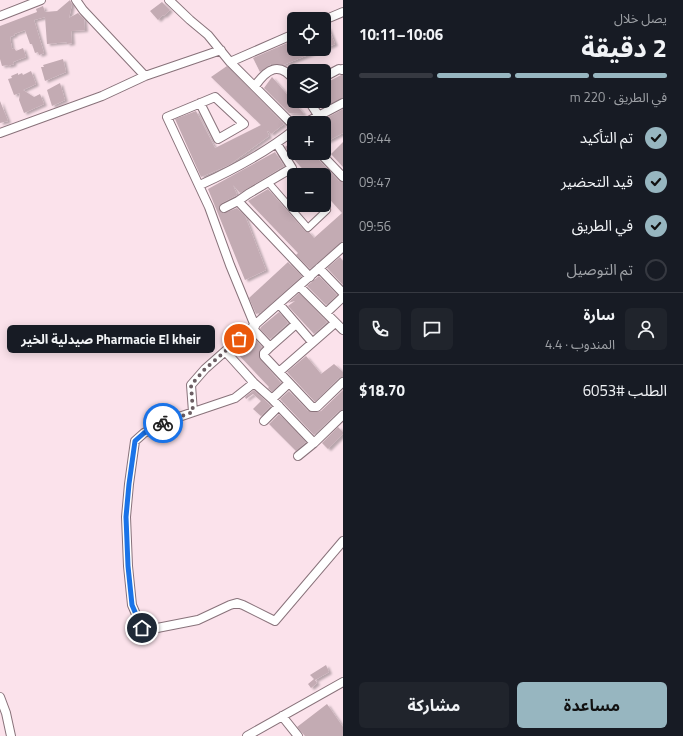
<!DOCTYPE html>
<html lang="ar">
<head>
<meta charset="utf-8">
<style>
  body { margin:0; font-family:"Titillium Web","Noto Sans Arabic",sans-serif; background:#20242c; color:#f1f3f6; direction:rtl; height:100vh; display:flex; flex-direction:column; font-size:15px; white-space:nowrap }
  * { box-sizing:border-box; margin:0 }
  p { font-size:13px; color:#9ea1a6 }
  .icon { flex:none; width:22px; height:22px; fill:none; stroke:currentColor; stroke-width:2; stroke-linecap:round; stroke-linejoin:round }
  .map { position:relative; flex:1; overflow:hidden; direction:ltr }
  .sheet { display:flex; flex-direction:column; background:#171b24; width:340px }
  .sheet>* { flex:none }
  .controls { position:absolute; left:287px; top:12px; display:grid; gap:8px }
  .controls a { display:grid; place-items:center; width:44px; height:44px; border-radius:6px; background:#171b24; box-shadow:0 2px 10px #0003; font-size:20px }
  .pin { position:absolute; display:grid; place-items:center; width:34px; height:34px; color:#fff; margin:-17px; border:2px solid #fff; border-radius:50%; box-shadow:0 1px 4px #0007 }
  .courier { position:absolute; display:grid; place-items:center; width:40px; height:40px; margin:-20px; border:3px solid #1a73e8; border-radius:50%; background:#fff; color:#222; box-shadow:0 1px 5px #0007 }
  .bubble { position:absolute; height:28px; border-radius:6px; background:#171b24; box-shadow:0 2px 10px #0003; font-size:13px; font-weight:700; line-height:28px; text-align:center; direction:rtl }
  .summary em { font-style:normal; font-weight:700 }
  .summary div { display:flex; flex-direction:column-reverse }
  .summary { display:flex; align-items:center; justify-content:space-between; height:68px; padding:0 16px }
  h1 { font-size:26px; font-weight:700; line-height:30px }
  .bar { display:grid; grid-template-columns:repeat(4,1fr); gap:6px 4px; align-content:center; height:48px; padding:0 16px }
  .bar i { height:5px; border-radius:3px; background:#363941 }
  .bar .current { background:#97b6c0 }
  .bar p { grid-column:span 4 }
  .line { display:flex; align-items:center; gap:10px; padding:0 16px; border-top:1px solid #363941 }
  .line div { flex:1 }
  .round { display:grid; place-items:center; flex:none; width:42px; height:42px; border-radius:6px; background:#20242c }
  ol { padding:0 16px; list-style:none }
  li { display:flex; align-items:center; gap:12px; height:44px }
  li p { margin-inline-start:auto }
  li .icon { padding:4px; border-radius:50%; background:#97b6c0; color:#111; stroke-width:4 }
  li:last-child { color:#9ea1a6 }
  li i { width:22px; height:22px; border:2px solid #363941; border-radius:50% }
  .cta { display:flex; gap:8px; margin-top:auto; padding:8px 16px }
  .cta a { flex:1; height:46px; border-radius:6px; background:#97b6c0; color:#111; font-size:16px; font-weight:700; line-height:46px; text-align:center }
  .cta a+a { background:#20242c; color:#f1f3f6 }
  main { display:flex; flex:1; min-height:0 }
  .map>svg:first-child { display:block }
  .building { fill:#c3abb3; filter:url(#shadow) }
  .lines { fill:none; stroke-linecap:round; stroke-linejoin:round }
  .pedestrian-casing { stroke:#88727a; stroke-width:8 }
  .minor-casing { stroke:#88727a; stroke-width:10 }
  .pedestrian { stroke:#fff; stroke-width:6 }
  .minor { stroke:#fff; stroke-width:8 }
  .done { stroke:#6c5e63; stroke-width:4; stroke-dasharray:0 7.2 }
  .route { stroke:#1a73e8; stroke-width:5 }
</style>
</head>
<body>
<main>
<section class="sheet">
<div class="summary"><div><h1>2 دقيقة</h1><p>يصل خلال</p></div><em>10:06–10:11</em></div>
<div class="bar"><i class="current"></i><i class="current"></i><i class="current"></i><i></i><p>في الطريق · 220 m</p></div>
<ol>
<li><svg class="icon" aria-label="check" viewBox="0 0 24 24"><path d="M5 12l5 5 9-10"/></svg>تم التأكيد<p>09:44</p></li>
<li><svg class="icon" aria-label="check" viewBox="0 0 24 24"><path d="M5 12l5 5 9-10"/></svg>قيد التحضير<p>09:47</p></li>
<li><svg class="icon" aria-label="check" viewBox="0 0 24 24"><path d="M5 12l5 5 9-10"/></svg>في الطريق<p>09:56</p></li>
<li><i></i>تم التوصيل</li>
</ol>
<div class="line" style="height:72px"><a class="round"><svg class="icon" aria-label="person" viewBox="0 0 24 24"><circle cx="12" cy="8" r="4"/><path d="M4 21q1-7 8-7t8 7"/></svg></a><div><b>سارة</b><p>المندوب · 4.4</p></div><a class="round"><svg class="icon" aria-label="chat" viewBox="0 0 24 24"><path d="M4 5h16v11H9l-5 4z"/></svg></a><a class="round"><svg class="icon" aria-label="phone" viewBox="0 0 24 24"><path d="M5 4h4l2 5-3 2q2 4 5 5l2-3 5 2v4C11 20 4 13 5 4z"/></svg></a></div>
<div class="line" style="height:52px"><div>الطلب #6053</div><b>$18.70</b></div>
<div class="cta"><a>مساعدة</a><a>مشاركة</a></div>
</section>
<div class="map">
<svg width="343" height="736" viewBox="0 0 343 736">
  <defs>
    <filter id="shadow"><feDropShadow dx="3" dy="2" stdDeviation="1" flood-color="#0004"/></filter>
  </defs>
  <rect width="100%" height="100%" fill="#fbe2eb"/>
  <path class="building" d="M 70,0 L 72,4 L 69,18 L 78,13 L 84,19 L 85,30 L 71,31 L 72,43 L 67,44 L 67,42 L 47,44 L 45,17 L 34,20 L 44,53 L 39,55 L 38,52 L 35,53 L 32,44 L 30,44 L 25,30 L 14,34 L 15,35 L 10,37 L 12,49 L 14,48 L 16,51 L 23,48 L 26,57 L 13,62 L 14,64 L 8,66 L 7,65 L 2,66 L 0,59 L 0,26 L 37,12 L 36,9 L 43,6 L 45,12 L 57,11 Z
    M 162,2 L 170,10 L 164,16 L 163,15 L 158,20 L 150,11 Z
    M 328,27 L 335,44 L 324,49 L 324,29 Z
    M 294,40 L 294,49 L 323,49 L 283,65 L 278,64 L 271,64 L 260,72 L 253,58 Z
    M 63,59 L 66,72 L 45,81 L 41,67 L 44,67 L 43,65 Z
    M 227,66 L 284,124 L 271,134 L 268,131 L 267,131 L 269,136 L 229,165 L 201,177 L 175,119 L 196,111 L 215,148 L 261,125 L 211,77 Z
    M 31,71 L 36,84 L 23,90 L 34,97 L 40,94 L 44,104 L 24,113 L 19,100 L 20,93 L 14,95 L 8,79 L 12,78 L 11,76 L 18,73 L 18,75 L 22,73 L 23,75 Z
    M 341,75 L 343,75 L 343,98 L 322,108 L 319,101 L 324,101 L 324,84 Z
    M 272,77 L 304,114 L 289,113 L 264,88 Z
    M 60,83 L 65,100 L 52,106 L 47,90 Z
    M 0,101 L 8,121 L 0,123 Z
    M 343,109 L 343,133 L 324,143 L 324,123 L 317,123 Z
    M 294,140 L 294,153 L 315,153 L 316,157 L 339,181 L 343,182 L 343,241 L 310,269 L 296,255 L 298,253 L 248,201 L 268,189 L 305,231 L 309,232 L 314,238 L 342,213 L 324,193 L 324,175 L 308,175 L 291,156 L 285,147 Z
    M 343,142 L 343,167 L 331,154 Z
    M 275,152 L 284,166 L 240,193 L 233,185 L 237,195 L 222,203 L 219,207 L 221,212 L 224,213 L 237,208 L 245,216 L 266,270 L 245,280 L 208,189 Z
    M 340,257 L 343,261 L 343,285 L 327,268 Z
    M 288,262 L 302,276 L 262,312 L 256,314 L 249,298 Z
    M 319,276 L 337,295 L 326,305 L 307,286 Z
    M 299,293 L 327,322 L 314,334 L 288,306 L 295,301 L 288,303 Z
    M 279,312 L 288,323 L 270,339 L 260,329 L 261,327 Z
    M 252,336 L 262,347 L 259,351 L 260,359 L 281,383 L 272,392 L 268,388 L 269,387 L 236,352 Z
    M 306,356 L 321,374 L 334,364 L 343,372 L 343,377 L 339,378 L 315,402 L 287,372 Z
    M 254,390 L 271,406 L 261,416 L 253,409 L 261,401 L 253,394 L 246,399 L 245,397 Z
    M 343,390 L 343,410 L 339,411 L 314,435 L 280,399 L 289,391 L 308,411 L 317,412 L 321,411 Z
    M 279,414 L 306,442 L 296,451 L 269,424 Z
    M 338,427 L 343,432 L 343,434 L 328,449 L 322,443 Z
    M 326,665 L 329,672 L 315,680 L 317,683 L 311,688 L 308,684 L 314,679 L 310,675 Z
    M 327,704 L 343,727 L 343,736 L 305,736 L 297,727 Z"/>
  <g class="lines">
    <g class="pedestrian-casing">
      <path id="pedestrian" d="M 292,168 L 297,175
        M 268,182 L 308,228 L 327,210 L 322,205"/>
    </g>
    <g class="minor-casing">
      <path id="minor" d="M 169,0 L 190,20 L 208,35 L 230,62 L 294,126
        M 0,16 L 41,0
        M 324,20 L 343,12
        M 230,62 L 294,34
        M 145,76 L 221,50
        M 324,77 L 339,69 L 342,70 L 343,69
        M 255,86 C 267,69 279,61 294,80
        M 309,101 L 318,115
        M 200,103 L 218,139 L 244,124 L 215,97 L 167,117 L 209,207 L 230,265 L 255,326
        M 305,123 L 343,103
        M 0,133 L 102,96 L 145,76 L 83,10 L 76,0
        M 320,153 L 343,177
        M 200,185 C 233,170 265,153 294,130
        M 238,201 L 248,194 L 292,168 L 277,144
        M 224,208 L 238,201 L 310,277
        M 319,268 L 343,293
        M 299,286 L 343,330
        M 279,304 L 312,342
        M 326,313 L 343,297
        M 252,328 L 270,347 L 264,353 L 264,356 L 279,372 L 335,323
        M 270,347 L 296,324
        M 226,352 L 254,383 L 272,399 L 289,383
        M 279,372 L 312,407 L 317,407 L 343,382
        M 254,383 L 235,398 L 167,421 L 144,433 L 135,441 L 129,484 L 126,517 L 128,566 L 132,605 L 142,628 L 147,630 L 198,620 L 230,605 L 237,603 L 243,605 L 275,621 L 343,541
        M 272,399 L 314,443
        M 193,412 L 191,385 L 205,369 L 343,247
        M 264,421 L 279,406
        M 298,456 L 314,443 L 343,415
        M 0,697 L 6,713 L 11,736
        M 282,716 L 298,736
        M 247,736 L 343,682"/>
    </g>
    <use href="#pedestrian" class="pedestrian"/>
    <use href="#minor" class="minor"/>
  </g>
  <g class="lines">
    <path class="done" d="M 163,423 L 193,412 L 191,385 L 205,369 L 239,339"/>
    <path class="route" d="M 142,628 L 132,605 L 128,566 L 126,517 L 129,484 L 135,441 L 144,433 L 163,423"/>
  </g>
</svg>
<div class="controls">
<a><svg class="icon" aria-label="locate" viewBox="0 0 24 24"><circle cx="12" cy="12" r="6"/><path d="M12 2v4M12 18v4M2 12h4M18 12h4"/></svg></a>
<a><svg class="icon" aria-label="layers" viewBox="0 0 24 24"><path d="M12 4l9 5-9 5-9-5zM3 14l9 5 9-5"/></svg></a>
<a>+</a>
<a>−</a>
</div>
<div class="pin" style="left:239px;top:339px;background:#ea580c"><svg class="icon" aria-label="bag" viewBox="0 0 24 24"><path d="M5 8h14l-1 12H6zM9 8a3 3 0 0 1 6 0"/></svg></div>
<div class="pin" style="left:142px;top:628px;background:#1f2937"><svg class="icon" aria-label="home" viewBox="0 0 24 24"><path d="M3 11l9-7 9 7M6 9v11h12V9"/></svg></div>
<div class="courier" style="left:163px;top:423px"><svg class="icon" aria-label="bike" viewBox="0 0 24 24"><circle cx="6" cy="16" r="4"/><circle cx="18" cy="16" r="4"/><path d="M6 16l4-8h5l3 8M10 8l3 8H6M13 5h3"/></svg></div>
<div class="bubble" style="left:7px;top:325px;width:208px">Pharmacie El kheir صيدلية الخير</div>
</div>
</main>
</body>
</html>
